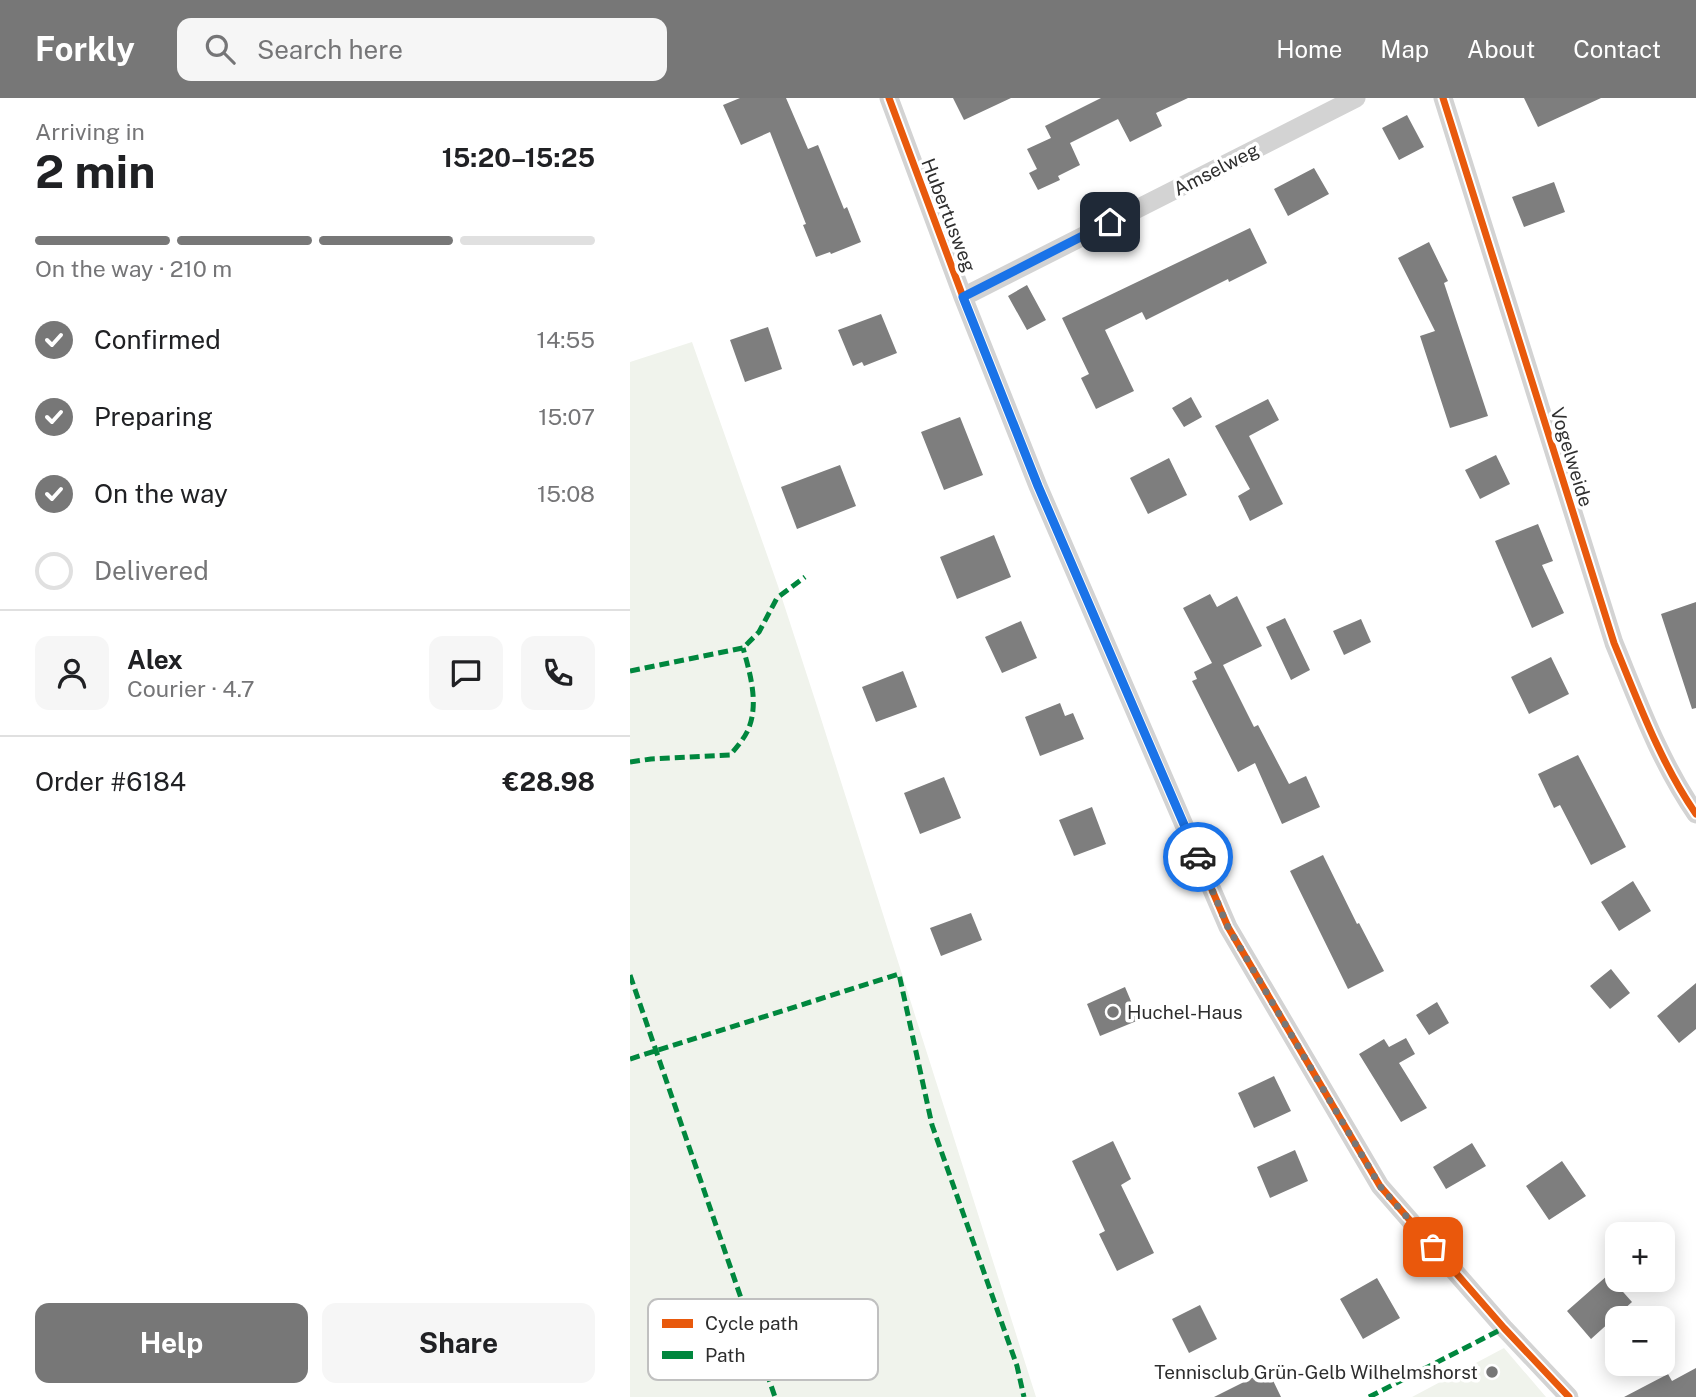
<!DOCTYPE html>
<html lang="en">
<head>
<meta charset="utf-8">
<style>
  body { margin:0; font-family:"Public Sans",sans-serif; background:#f6f6f6; color:#202124; height:100vh; display:flex; flex-direction:column; font-size:26px; white-space:nowrap }
  * { box-sizing:border-box; margin:0 }
  p { font-size:23px; color:#757577 }
  .icon { flex:none; width:38px; height:38px; fill:none; stroke:currentColor; stroke-width:2; stroke-linecap:round; stroke-linejoin:round }
  .map { position:relative; flex:1; overflow:hidden }
  .sheet { display:flex; flex-direction:column; background:#fff; width:630px }
  .sheet>* { flex:none }
  .tools { position:absolute; left:975px; top:1124px; display:grid; gap:14px }
  .tools a { display:grid; place-items:center; width:70px; height:70px; border-radius:14px; background:#fff; box-shadow:0 4px 18px #0003; font-size:35px }
  .pin { position:absolute; display:grid; place-items:center; width:60px; height:60px; color:#fff; margin:-30px; border-radius:14px; box-shadow:0 4px 10px #0006 }
  .courier { position:absolute; display:grid; place-items:center; width:70px; height:70px; margin:-35px; border:5px solid #1a73e8; border-radius:50%; background:#fff; color:#222; box-shadow:0 2px 9px #0007 }
  .overview em { font-style:normal; font-weight:700 }
  .overview div { display:flex; flex-direction:column-reverse }
  .overview { display:flex; align-items:center; justify-content:space-between; height:119px; padding:0 35px }
  h1 { font-size:46px; font-weight:700; line-height:52px }
  .bar { display:grid; grid-template-columns:repeat(4,1fr); gap:10px 7px; align-content:center; height:84px; padding:0 35px }
  .bar i { height:9px; border-radius:5px; background:#e0e0e0 }
  .bar .on { background:#777 }
  .bar p { grid-column:span 4 }
  .line { display:flex; align-items:center; gap:18px; padding:0 35px; border-top:2px solid #e0e0e0 }
  .line div { flex:1 }
  .round { display:grid; place-items:center; flex:none; width:74px; height:74px; border-radius:14px; background:#f6f6f6 }
  ol { padding:0 35px; list-style:none }
  li { display:flex; align-items:center; gap:21px; height:77px }
  li p { margin-inline-start:auto }
  li .icon { padding:7px; border-radius:50%; background:#777; color:#fff; stroke-width:4 }
  li:last-child { color:#757577 }
  li i { width:38px; height:38px; border:4px solid #e0e0e0; border-radius:50% }
  .primary-button { display:flex; gap:14px; margin-top:auto; padding:14px 35px }
  .primary-button a { flex:1; height:80px; border-radius:14px; background:#777; color:#fff; font-size:28px; font-weight:700; line-height:80px; text-align:center }
  .primary-button a+a { background:#f6f6f6; color:#202124 }
  header { display:flex; align-items:center; gap:42px; box-sizing:border-box; height:98px; padding:0 35px; background:#777; color:#fff }
  header strong { font-size:33px }
  nav { display:flex; gap:38px; margin-inline-start:auto; font-size:24px }
  .search { width:490px; height:63px; background:#f6f6f6; display:flex; align-items:center; gap:18px; box-sizing:border-box; padding:0 24px; border-radius:14px; color:#757577; font-size:26px }
  main { display:flex; flex:1; min-height:0 }
  .map>svg:first-child { display:block }
  .green { fill:#f0f3ec }
  .building { fill:#7e7e7e }
  .lines { fill:none; stroke-linecap:round; stroke-linejoin:round }
  .street { stroke:#d3d3d3; stroke-width:19 }
  .quiet { stroke:#00873e; stroke-width:5; stroke-dasharray:10 5; stroke-linecap:butt }
  .cycleway-casing { stroke:#fff; stroke-width:11 }
  .cycleway { stroke:#e8590c; stroke-width:7 }
  .done { stroke:#777; stroke-width:7; stroke-dasharray:0 12.6 }
  .route { stroke:#1a73e8; stroke-width:9 }
  .poi-dot { fill:#777; stroke:#fff; stroke-width:2.5 }
  .labels { text-anchor:middle; stroke-width:7; stroke-linejoin:round; paint-order:stroke }
  .street-label { font-size:19px; fill:#2e2e2e; stroke:#fff }
  .poi-label { font-size:19px; fill:#2e2e2e; stroke:#fff; text-anchor:start }
  .key { fill:#fff; stroke:#c0c0c0; stroke-width:2 }
  .key-label { font-size:19px; fill:#2e2e2e }
</style>
</head>
<body>
<header>
<strong>Forkly</strong>
<div class="search"><svg class="icon" aria-label="search" viewBox="0 0 24 24"><circle cx="10" cy="10" r="6"/><path d="M15 15l6 6"/></svg>Search here</div>
<nav><a>Home</a><a>Map</a><a>About</a><a>Contact</a></nav>
</header>
<main>
<section class="sheet">
<div class="overview"><div><h1>2 min</h1><p>Arriving in</p></div><em>15:20–15:25</em></div>
<div class="bar"><i class="on"></i><i class="on"></i><i class="on"></i><i></i><p>On the way · 210 m</p></div>
<ol>
<li><svg class="icon" aria-label="check" viewBox="0 0 24 24"><path d="M5 12l5 5 9-10"/></svg>Confirmed<p>14:55</p></li>
<li><svg class="icon" aria-label="check" viewBox="0 0 24 24"><path d="M5 12l5 5 9-10"/></svg>Preparing<p>15:07</p></li>
<li><svg class="icon" aria-label="check" viewBox="0 0 24 24"><path d="M5 12l5 5 9-10"/></svg>On the way<p>15:08</p></li>
<li><i></i>Delivered</li>
</ol>
<div class="line" style="height:126px"><a class="round"><svg class="icon" aria-label="person" viewBox="0 0 24 24"><circle cx="12" cy="8" r="4"/><path d="M4 21q1-7 8-7t8 7"/></svg></a><div><b>Alex</b><p>Courier · 4.7</p></div><a class="round"><svg class="icon" aria-label="chat" viewBox="0 0 24 24"><path d="M4 5h16v11H9l-5 4z"/></svg></a><a class="round"><svg class="icon" aria-label="phone" viewBox="0 0 24 24"><path d="M5 4h4l2 5-3 2q2 4 5 5l2-3 5 2v4C11 20 4 13 5 4z"/></svg></a></div>
<div class="line" style="height:91px"><div>Order #6184</div><b>€28.98</b></div>
<div class="primary-button"><a>Help</a><a>Share</a></div>
</section>
<div class="map">
<svg width="1066" height="1299" viewBox="0 0 1066 1299">
  <rect width="100%" height="100%" fill="#fff"/>
  <path class="green" d="M 62,244 L 148,488 L 187,608 L 406,1299 L 0,1299 L 0,264 Z
    M 874,1250 L 916,1299 L 782,1299 Z"/>
  <path class="building" d="M 110,0 L 156,0 L 178,51 L 188,47 L 214,111 L 217,109 L 231,144 L 201,156 L 200,154 L 186,159 L 173,127 L 176,126 L 140,34 L 111,47 L 93,7 Z
    M 323,0 L 381,0 L 334,22 Z
    M 471,0 L 558,0 L 526,15 L 532,28 L 500,44 L 488,21 L 440,45 L 450,67 L 428,78 L 430,82 L 408,92 L 399,75 L 407,71 L 397,51 L 421,40 L 415,28 Z
    M 894,0 L 971,0 L 908,29 Z
    M 777,17 L 794,49 L 769,62 L 752,30 Z
    M 684,70 L 699,96 L 658,118 L 644,91 Z
    M 924,84 L 935,114 L 894,129 L 882,99 Z
    M 620,130 L 637,165 L 599,184 L 598,181 L 516,222 L 512,214 L 475,232 L 504,293 L 466,311 L 451,280 L 459,276 L 432,220 Z
    M 799,144 L 818,183 L 814,185 L 858,318 L 820,330 L 790,238 L 805,233 L 768,160 Z
    M 397,187 L 416,222 L 397,232 L 378,198 Z
    M 251,216 L 267,255 L 234,268 L 232,264 L 223,268 L 208,232 Z
    M 138,229 L 152,271 L 115,284 L 100,242 Z
    M 561,299 L 572,319 L 554,329 L 542,310 Z
    M 638,301 L 649,322 L 619,338 L 653,406 L 620,423 L 608,398 L 620,391 L 585,328 Z
    M 330,319 L 353,377 L 314,392 L 291,334 Z
    M 866,357 L 880,386 L 850,401 L 835,372 Z
    M 539,360 L 557,397 L 518,416 L 500,380 Z
    M 210,367 L 226,408 L 167,431 L 151,389 Z
    M 908,426 L 923,463 L 912,467 L 934,515 L 902,530 L 865,443 Z
    M 364,437 L 381,479 L 327,501 L 310,459 Z
    M 580,496 L 587,509 L 607,498 L 632,548 L 593,567 L 624,629 L 628,627 L 659,686 L 676,678 L 690,709 L 652,726 L 625,665 L 608,674 L 562,583 L 567,581 L 564,574 L 582,565 L 553,510 Z
    M 1066,504 L 1066,610 L 1062,611 L 1031,516 Z
    M 655,520 L 680,572 L 661,582 L 636,529 Z
    M 731,521 L 741,544 L 714,557 L 703,533 Z
    M 391,523 L 407,560 L 372,575 L 355,539 Z
    M 921,559 L 939,596 L 899,616 L 881,579 Z
    M 273,573 L 287,609 L 246,624 L 232,589 Z
    M 430,605 L 435,618 L 443,615 L 454,641 L 410,658 L 395,619 Z
    M 948,657 L 996,749 L 961,767 L 930,707 L 924,710 L 908,676 Z
    M 314,679 L 331,720 L 290,736 L 274,695 Z
    M 462,709 L 476,746 L 444,758 L 429,722 Z
    M 693,757 L 727,826 L 729,825 L 754,873 L 718,891 L 660,773 Z
    M 1003,783 L 1021,813 L 989,833 L 971,804 Z
    M 341,815 L 352,842 L 311,858 L 300,830 Z
    M 981,871 L 1000,895 L 980,911 L 960,888 Z
    M 1066,885 L 1066,931 L 1049,945 L 1027,918 Z
    M 495,889 L 509,922 L 470,938 L 457,906 Z
    M 807,904 L 819,925 L 799,937 L 786,917 Z
    M 776,940 L 785,956 L 769,965 L 797,1010 L 771,1024 L 729,956 L 754,941 L 759,949 Z
    M 644,978 L 661,1013 L 624,1030 L 608,995 Z
    M 483,1043 L 501,1081 L 491,1087 L 524,1155 L 487,1173 L 469,1136 L 475,1133 L 442,1063 Z
    M 842,1045 L 856,1068 L 816,1091 L 803,1069 Z
    M 665,1052 L 678,1083 L 640,1100 L 627,1069 Z
    M 932,1063 L 956,1098 L 919,1122 L 896,1088 Z
    M 978,1177 L 1002,1204 L 961,1241 L 937,1213 Z
    M 747,1180 L 770,1220 L 733,1241 L 710,1201 Z
    M 570,1207 L 587,1241 L 559,1255 L 542,1221 Z
    M 1066,1270 L 1066,1299 L 994,1299 L 1038,1276 L 1042,1283 Z
    M 638,1272 L 651,1299 L 584,1299 Z"/>
  <g class="lines">
    <path class="street" d="M 259,0 L 333,199 L 408,388 L 598,829 L 750,1088 L 874,1230 L 939,1299
      M 813,0 L 984,545 C 1008,603 1030,664 1066,716
      M 333,199 L 726,0"/>
    <path class="quiet" d="M 0,573 L 113,550 L 129,534 L 147,500 L 175,479
      M 0,664 L 21,661 L 100,657 C 106,650 113,642 117,634 C 130,608 120,575 113,550
      M 0,877 L 145,1299
      M 0,961 L 269,876 L 302,1027 L 387,1268 L 394,1299
      M 739,1299 L 874,1230"/>
    <g class="cycleway-casing">
      <path id="cycleway" d="M 259,0 L 333,199 L 408,388 L 598,829 L 750,1088 L 874,1230 L 939,1299
        M 813,0 L 984,545 C 1008,603 1030,664 1066,716"/>
    </g>
    <use href="#cycleway" class="cycleway"/>
  </g>
  <g class="lines">
    <path class="done" d="M 568,759 L 598,829 L 750,1088 L 803,1149"/>
    <path class="route" d="M 480,124 L 333,199 L 408,388 L 568,759"/>
  </g>
  <g class="poi-dot">
    <circle cx="483" cy="914" r="7"/>
    <circle cx="862" cy="1274" r="7"/>
  </g>
  <g class="labels">
    <g class="street-label">
      <text transform="translate(586 71) rotate(-27)" y="7">Amselweg</text>
      <text transform="translate(319 117) rotate(69)" y="7">Hubertusweg</text>
      <text transform="translate(942 359) rotate(73)" y="7">Vogelweide</text>
    </g>
    <g class="poi-label">
      <text x="497" y="921">Huchel-Haus</text>
      <text x="848" y="1281" text-anchor="end">Tennisclub Grün-Gelb Wilhelmshorst</text>
    </g>
  </g>
  <rect x="18" y="1201" width="230" height="81" rx="10" class="key"/>
  <rect x="32" y="1221" width="31" height="9" fill="#e8590c"/>
  <rect x="32" y="1253" width="31" height="8" fill="#00873e"/>
  <g class="key-label">
    <text x="75" y="1232">Cycle path</text>
    <text x="75" y="1264">Path</text>
  </g>
</svg>
<div class="tools">
<a>+</a>
<a>−</a>
</div>
<div class="pin" style="left:803px;top:1149px;background:#ea580c"><svg class="icon" aria-label="bag" viewBox="0 0 24 24"><path d="M5 8h14l-1 12H6zM9 8a3 3 0 0 1 6 0"/></svg></div>
<div class="pin" style="left:480px;top:124px;background:#1f2937"><svg class="icon" aria-label="home" viewBox="0 0 24 24"><path d="M3 11l9-7 9 7M6 9v11h12V9"/></svg></div>
<div class="courier" style="left:568px;top:759px"><svg class="icon" aria-label="car" viewBox="0 0 24 24"><path d="M5 17H2v-5l4-1 3-4h7l3 4 3 1v5h-3M9 17h6M6 11h13"/><circle cx="7" cy="17" r="2"/><circle cx="17" cy="17" r="2"/></svg></div>
</div>
</main>
</body>
</html>
